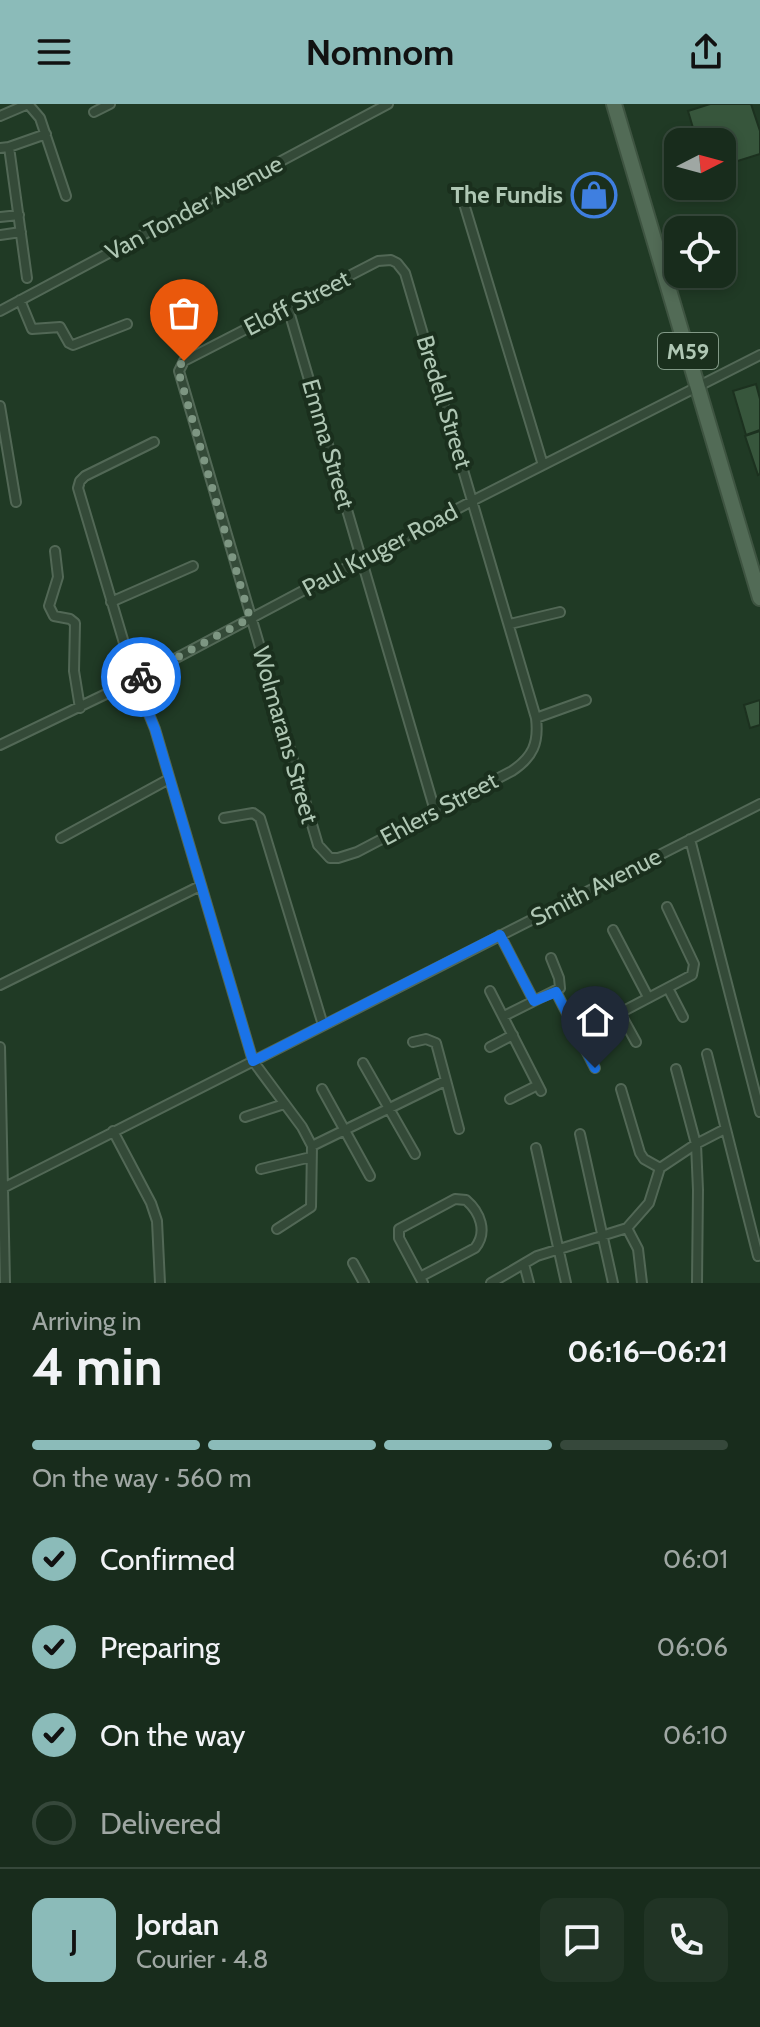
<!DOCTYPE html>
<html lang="en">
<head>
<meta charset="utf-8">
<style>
  body { margin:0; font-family:Cabin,sans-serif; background:#213425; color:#f1f3f6; height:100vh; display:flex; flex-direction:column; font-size:30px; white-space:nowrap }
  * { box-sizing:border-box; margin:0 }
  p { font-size:26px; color:#9fa7a3 }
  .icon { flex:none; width:44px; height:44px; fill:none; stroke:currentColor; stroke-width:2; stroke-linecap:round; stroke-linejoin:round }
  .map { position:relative; height:1179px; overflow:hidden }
  .details { display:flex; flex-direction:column; background:#182c1c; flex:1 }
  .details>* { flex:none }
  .needle { width:52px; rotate:84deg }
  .controls { position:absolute; left:664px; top:24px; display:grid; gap:16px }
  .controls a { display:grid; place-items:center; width:72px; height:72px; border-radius:16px; background:#182c1c; box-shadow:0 4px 12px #0003,0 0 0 2px #36483b; font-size:40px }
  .pin { position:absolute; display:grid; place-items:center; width:68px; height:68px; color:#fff; margin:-82px -34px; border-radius:50% 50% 50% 0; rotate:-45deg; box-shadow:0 0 8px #0007 }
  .pin .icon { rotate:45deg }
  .courier { position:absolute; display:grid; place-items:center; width:80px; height:80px; margin:-40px; border:6px solid #1a73e8; border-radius:50%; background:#fff; color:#222; box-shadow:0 2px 10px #0007 }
  .headline em { font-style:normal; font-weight:800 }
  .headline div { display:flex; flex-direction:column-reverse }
  .headline { display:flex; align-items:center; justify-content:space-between; height:136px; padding:0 32px }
  h1 { font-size:52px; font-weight:800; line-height:60px }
  .bar { display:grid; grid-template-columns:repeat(4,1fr); gap:12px 8px; align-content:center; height:96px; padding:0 32px }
  .bar i { height:10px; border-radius:6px; background:#36483b }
  .bar .selected { background:#8bbbb9 }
  .bar p { grid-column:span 4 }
  .line { display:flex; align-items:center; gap:20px; padding:0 32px; border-top:2px solid #36483b }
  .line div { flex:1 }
  .round { display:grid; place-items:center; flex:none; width:84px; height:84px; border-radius:16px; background:#213425 }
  ol { padding:0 32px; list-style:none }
  li { display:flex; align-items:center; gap:24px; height:88px }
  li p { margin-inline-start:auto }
  li .icon { padding:8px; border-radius:50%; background:#8bbbb9; color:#111; stroke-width:4 }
  li:last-child { color:#9fa7a3 }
  li i { width:44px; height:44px; border:4px solid #36483b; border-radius:50% }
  header { display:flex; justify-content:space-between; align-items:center; height:104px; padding:0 32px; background:#8bbbb9; color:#111; font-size:36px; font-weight:800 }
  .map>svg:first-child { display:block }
  .building { fill:#37563c; stroke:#1c311f; stroke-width:2 }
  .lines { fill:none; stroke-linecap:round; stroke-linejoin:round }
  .minor-casing { stroke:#526856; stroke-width:12 }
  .primary-casing { stroke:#3e5441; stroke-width:18 }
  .minor { stroke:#344a38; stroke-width:8 }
  .primary { stroke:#526b56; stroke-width:14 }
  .done { stroke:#7d9682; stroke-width:8; stroke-dasharray:0 14.4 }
  .route { stroke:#1a73e8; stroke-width:10 }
  .labels { text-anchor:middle; stroke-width:8; stroke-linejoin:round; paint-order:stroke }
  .shield { fill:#1a2f1d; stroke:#829987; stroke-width:2 }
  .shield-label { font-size:22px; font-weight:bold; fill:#afc7b4 }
  .poi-label { font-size:24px; font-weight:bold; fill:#afc7b4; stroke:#1a2f1d; text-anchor:end }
  .street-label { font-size:24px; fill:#afc7b4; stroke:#1a2f1d }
</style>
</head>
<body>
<header><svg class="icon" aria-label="menu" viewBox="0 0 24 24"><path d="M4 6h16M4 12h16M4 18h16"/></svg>Nomnom<svg class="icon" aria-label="share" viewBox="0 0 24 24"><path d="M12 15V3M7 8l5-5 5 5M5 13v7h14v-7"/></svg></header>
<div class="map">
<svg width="760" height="1179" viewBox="0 0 760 1179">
  <rect width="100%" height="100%" fill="#203a25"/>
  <path class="building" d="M 710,0 L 751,0 L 760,27 L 760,50 L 722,62 L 722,38 L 684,38 L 696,34 L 688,7 Z
    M 678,40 L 678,67 L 670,42 Z
    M 756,280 L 760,295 L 760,326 L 746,331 L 733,287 Z
    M 760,327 L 760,370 L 758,371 L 745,332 Z
    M 760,596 L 760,621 L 750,624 L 744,601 Z"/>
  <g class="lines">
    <g class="minor-casing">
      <path id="minor" d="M 28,0 L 40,14 L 66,92
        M 94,8 L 110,0
        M 0,12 L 28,0
        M 9,43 L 27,174
        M 0,44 L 9,43 L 46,30
        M 462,93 L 543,361
        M 0,113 L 19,111
        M 0,131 L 21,128
        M 391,156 L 397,159 L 405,169 L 536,614 C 539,639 533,653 512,667 L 357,748 L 338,754 L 330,754 L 318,741 L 179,267 L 184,257 L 378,157 Z
        M 20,196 L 32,225 L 60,223 L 69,239 L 73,241 L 127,220
        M 288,204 L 435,707
        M 0,207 L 388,0
        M 0,302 L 16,398
        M 154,338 L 85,372 L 80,377 L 78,384 L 135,576 L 155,625 L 253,957 L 302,1023 L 312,1042 L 311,1103 L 277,1125
        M 55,447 L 58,473 L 49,502 L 54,512 L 70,515 L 75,519 L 74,567 L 80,604
        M 111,498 L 193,462
        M 510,520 L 560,508
        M 536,614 L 586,596
        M 0,641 L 135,576 L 474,396 L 760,251
        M 224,714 L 253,709 L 260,714 L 323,921
        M 61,734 L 169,675
        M 690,735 L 760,1008
        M 613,826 L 648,893
        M 500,831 L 534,897
        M 0,881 L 200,782
        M 668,884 L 683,913
        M 490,887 L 541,987
        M 556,888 L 595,964
        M 620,909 L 636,938
        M 504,912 L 560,884 L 559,874 L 551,854
        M 578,931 L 692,871 L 694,860 L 667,803
        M 413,938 L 426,935 L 436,939 L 459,1025
        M 0,943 L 5,1179
        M 490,943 L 513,931
        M 707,950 L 758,1152
        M 363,959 L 415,1050
        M 676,965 L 696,1040 L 698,1086 L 697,1179
        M 322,985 L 370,1072
        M 621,985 L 640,1049 L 644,1055 L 660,1064
        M 510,995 L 538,981
        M 245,1013 L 284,1000
        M 113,1027 L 151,1099 L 157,1117 L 160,1179
        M 580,1030 L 613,1179
        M 312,1042 L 445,977
        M 536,1044 L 566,1179
        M 261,1065 L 311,1053
        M 3,1084 L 760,700
        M 627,1124 L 638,1145 L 642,1179
        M 353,1159 L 364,1179
        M 524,1160 L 529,1179
        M 420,1173 L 475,1144 C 488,1128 480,1108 466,1096 L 455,1095 L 399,1125 L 399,1134 L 423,1179
        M 491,1179 L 537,1152 L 627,1124 L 649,1099 L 660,1064 L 696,1040 L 725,1025"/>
    </g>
    <g class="primary-casing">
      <path id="primary" d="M 614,0 L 760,494"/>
    </g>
    <use href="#minor" class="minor"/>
    <use href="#primary" class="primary"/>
  </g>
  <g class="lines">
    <path class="done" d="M 141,573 L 250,514 L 180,273 L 179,262 L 184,257"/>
    <path class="route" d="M 141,573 L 135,576 L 155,625 L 253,957 L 500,831 L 534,897 L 556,888 L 595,964"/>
  </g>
  <defs>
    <g id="shop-ring" transform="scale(2.3)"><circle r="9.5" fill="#1a2f1d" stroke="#3f7fe0" stroke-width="1.5"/><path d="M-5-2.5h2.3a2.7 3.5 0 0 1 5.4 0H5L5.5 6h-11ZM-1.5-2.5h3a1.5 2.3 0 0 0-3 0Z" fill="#3f7fe0"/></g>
  </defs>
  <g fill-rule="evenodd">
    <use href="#shop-ring" x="594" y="91"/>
  </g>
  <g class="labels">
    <rect class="shield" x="658" y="229" width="60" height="36" rx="6"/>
    <g class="shield-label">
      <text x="688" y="255">M59</text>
    </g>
    <g class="poi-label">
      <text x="563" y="99">The Fundis</text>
    </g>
    <g class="street-label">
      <text transform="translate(194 104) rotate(-28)" y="8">Van Tonder Avenue</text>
      <text transform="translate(297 199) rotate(-27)" y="8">Eloff Street</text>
      <text transform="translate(444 298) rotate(73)" y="8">Bredell Street</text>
      <text transform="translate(328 340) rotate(74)" y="8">Emma Street</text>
      <text transform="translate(380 446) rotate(-28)" y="8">Paul Kruger Road</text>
      <text transform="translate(285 631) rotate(74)" y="8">Wolmarans Street</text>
      <text transform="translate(439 705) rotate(-28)" y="8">Ehlers Street</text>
      <text transform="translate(596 783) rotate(-27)" y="8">Smith Avenue</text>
    </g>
  </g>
</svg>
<div class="controls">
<a><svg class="needle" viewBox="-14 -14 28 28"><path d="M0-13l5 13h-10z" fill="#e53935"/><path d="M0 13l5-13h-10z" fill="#9fa7a3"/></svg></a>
<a><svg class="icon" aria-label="locate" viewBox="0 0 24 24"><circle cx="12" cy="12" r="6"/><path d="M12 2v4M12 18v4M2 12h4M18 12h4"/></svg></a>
</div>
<div class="pin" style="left:184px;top:257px;background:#ea580c"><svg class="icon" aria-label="bag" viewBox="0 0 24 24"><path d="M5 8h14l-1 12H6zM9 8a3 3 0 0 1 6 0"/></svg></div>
<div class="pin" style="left:595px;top:964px;background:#1f2937"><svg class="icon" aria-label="home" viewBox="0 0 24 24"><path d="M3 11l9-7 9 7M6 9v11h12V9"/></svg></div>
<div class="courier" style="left:141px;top:573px"><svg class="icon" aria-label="bike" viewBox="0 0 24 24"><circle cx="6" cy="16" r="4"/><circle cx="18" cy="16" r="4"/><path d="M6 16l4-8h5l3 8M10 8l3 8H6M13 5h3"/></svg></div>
</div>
<section class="details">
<div class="headline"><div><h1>4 min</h1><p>Arriving in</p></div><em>06:16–06:21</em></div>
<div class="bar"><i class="selected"></i><i class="selected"></i><i class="selected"></i><i></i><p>On the way · 560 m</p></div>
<ol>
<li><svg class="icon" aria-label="check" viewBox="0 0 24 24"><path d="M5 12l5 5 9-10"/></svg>Confirmed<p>06:01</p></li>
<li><svg class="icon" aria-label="check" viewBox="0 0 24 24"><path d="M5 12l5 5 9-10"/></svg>Preparing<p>06:06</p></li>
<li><svg class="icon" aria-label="check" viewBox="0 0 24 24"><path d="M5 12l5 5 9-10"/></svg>On the way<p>06:10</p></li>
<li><i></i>Delivered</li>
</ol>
<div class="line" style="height:144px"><b class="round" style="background:#8bbbb9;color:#111">J</b><div><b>Jordan</b><p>Courier · 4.8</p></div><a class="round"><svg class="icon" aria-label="chat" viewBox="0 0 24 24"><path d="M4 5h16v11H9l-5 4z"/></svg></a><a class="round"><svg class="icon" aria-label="phone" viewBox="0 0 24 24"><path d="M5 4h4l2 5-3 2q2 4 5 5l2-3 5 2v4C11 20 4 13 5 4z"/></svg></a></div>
</section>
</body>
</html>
